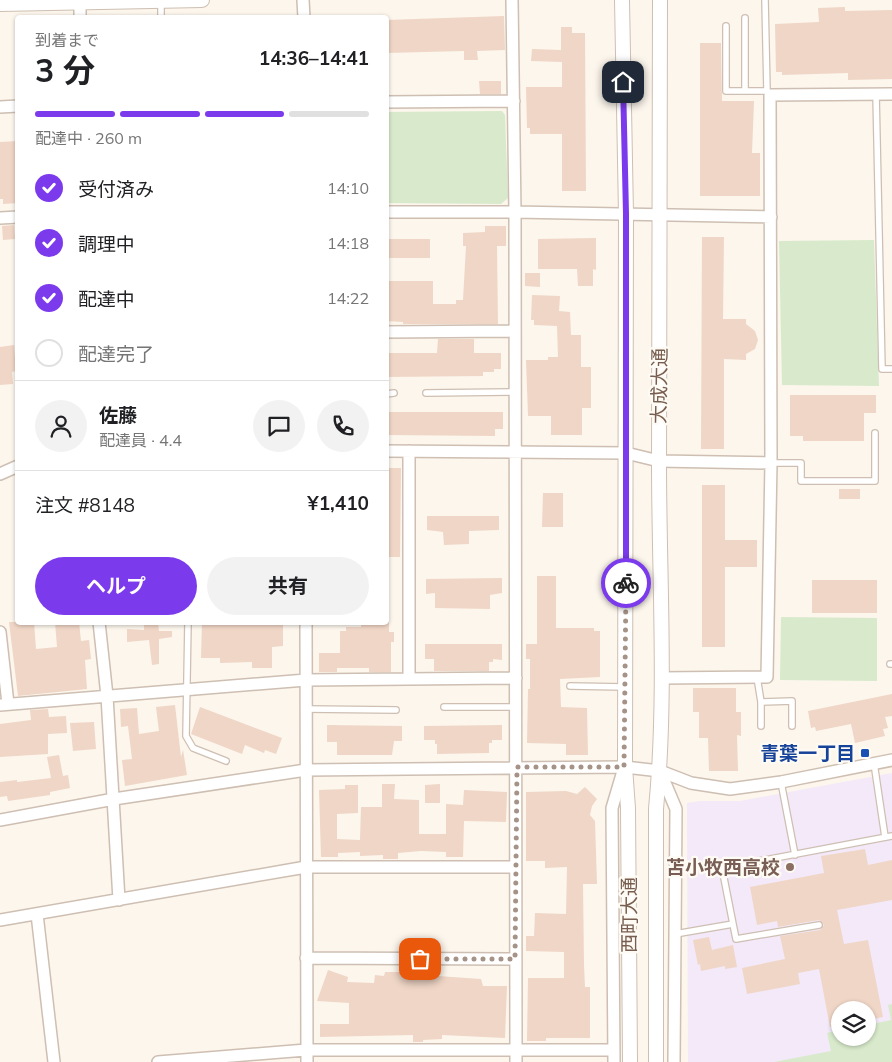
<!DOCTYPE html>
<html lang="ja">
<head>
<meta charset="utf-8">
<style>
  body { margin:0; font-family:Mulish,"Noto Sans JP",sans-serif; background:#f2f2f2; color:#202124; height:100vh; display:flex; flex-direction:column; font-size:19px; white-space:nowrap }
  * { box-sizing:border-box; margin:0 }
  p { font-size:16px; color:#757577 }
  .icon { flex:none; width:28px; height:28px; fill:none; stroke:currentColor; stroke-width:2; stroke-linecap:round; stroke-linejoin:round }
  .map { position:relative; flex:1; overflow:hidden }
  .details { position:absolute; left:15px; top:15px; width:374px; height:610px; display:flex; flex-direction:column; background:#fff; border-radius:5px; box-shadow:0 1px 4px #0004 }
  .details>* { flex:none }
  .tools { position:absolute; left:831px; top:1001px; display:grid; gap:10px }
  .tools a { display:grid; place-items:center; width:45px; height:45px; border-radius:50%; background:#fff; box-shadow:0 1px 4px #0004; font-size:25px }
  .pin { position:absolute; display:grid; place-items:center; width:42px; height:42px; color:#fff; margin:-21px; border-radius:10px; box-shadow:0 2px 8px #0006 }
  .courier { position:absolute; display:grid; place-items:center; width:50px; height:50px; margin:-25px; border:4px solid #7c3aed; border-radius:50%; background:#fff; color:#222; box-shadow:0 1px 6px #0007 }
  .summary em { font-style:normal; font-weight:700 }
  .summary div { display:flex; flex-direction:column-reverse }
  .summary { display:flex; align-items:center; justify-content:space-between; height:85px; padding:0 20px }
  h1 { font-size:32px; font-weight:700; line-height:38px }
  .bar { display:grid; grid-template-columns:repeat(4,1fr); gap:8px 5px; align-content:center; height:60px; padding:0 20px }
  .bar i { height:6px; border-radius:4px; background:#e0e0e0 }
  .bar .on { background:#7c3aed }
  .bar p { grid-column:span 4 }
  .line { display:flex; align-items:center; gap:12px; padding:0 20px; border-top:1px solid #e0e0e0 }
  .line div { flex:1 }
  .round { display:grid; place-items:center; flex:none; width:52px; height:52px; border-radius:26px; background:#f2f2f2 }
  ol { padding:0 20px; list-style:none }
  li { display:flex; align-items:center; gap:15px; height:55px }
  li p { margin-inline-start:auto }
  li .icon { padding:5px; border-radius:50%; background:#7c3aed; color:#fff; stroke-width:4 }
  li:last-child { color:#757577 }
  li i { width:28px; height:28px; border:2px solid #e0e0e0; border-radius:50% }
  .action { display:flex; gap:10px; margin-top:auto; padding:10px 20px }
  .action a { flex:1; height:58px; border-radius:30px; background:#7c3aed; color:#fff; font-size:20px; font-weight:700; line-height:58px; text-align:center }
  .action a+a { background:#f2f2f2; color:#202124 }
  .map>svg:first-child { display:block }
  .education { fill:#f3e9f9; fill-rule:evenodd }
  .green { fill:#d8eacb }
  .building { fill:#f0d6c6 }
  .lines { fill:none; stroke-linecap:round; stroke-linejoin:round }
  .service-casing { stroke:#cebfb2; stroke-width:8 }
  .minor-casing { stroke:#cebfb2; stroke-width:14 }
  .tertiary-casing { stroke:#cebfb2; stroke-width:16 }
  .service { stroke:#fff; stroke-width:5.5 }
  .minor { stroke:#fff; stroke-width:11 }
  .tertiary { stroke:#fff; stroke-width:14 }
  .done { stroke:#a69387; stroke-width:5; stroke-dasharray:0 9 }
  .route { stroke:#7c3aed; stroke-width:6 }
  .transit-dot { fill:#1a4fb4; stroke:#fefaf4; stroke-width:2 }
  .education-dot { fill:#8d6e63; stroke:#fefaf4; stroke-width:2 }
  .labels { text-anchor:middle; stroke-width:4.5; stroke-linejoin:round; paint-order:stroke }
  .street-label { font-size:19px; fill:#775e50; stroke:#fefaf4 }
  .transit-label { font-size:19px; font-weight:bold; fill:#164399; stroke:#fefaf4; text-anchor:end }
  .education-label { font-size:19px; font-weight:bold; fill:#785e54; stroke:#fefaf4; text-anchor:end }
</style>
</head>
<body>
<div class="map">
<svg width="892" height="1062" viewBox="0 0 892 1062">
  <rect width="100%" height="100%" fill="#fcf6ed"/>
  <path class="education" d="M 892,773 L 892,1062 L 688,1062 L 687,803 L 700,801 L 740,801 ZM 840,1010 L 868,1010 L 868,1038 L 840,1038 Z"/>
  <path class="green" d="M 502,111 L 505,115 L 508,198 L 501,204 L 386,203 L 386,112 Z
    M 874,240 L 879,386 L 782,385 L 779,241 Z
    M 781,617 L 877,618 L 877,681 L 780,680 Z
    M 892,1004 L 892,1062 L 774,1062 L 831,1051 L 827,1033 L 840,1030 L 840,1038 L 868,1038 L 868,1025 L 891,1020 L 888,1005 Z"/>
  <path class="building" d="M 845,7 L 845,11 L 892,10 L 892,79 L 848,80 L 848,73 L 782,75 L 782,72 L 776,72 L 775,24 L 819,22 L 818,8 Z
    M 504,16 L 505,50 L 477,51 L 478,60 L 464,60 L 464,51 L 386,53 L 386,20 Z
    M 561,27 L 572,27 L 572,33 L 585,33 L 586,191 L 562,191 L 562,134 L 530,134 L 530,128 L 527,128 L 526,87 L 562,87 L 562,62 L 531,61 L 532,49 L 561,50 Z
    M 700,43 L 721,43 L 722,101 L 754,101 L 752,153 L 760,153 L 760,196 L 700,196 Z
    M 479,81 L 501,81 L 501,94 L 480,94 Z
    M 18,141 L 18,203 L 3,204 L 3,199 L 0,199 L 0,142 Z
    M 14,225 L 15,239 L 3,240 L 2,226 Z
    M 485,226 L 506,226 L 506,246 L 497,246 L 498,324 L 403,324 L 403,322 L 386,321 L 386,281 L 433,281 L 433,304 L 456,304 L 456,300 L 463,300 L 466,246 L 463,246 L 463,233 L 485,232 Z
    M 702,237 L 724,237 L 723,319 L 746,319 L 746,324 L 755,331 L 758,340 L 755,349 L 746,354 L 746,360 L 724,359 L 724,449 L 701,449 Z
    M 596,238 L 596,270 L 593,269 L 593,286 L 578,286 L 577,269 L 538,269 L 538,239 Z
    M 386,239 L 430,239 L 430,258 L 386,258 Z
    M 525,273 L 540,273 L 540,287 L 525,286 Z
    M 532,295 L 560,296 L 559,311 L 570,312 L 571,335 L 581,335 L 581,367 L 591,367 L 591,408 L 582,408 L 582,435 L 551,435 L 551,416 L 528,416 L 526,360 L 548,360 L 548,357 L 558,357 L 557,326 L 534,325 L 534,320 L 531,320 Z
    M 438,339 L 474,339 L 474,353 L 501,353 L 501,369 L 494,369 L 494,372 L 483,372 L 483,376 L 386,377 L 386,353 L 437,353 Z
    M 14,345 L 16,371 L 12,372 L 13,384 L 0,385 L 0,347 Z
    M 790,395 L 876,395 L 876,413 L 864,413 L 864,441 L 803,441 L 803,436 L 790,436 Z
    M 386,412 L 503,412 L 503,429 L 495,429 L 495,436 L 386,435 Z
    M 386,468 L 401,468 L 400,557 L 386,557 Z
    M 702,485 L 725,485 L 725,540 L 757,540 L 757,567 L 725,567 L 725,647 L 702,647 Z
    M 839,489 L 860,489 L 860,499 L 839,499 Z
    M 543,493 L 563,493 L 563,527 L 542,527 Z
    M 427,516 L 499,516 L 499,530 L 469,531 L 469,544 L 444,545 L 443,532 L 427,530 Z
    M 537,576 L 556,576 L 556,628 L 594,628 L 594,631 L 600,631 L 600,677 L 560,679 L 561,707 L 587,708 L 588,755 L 566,755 L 566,744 L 527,743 L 528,689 L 530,689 L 530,659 L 526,659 L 526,644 L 537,644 Z
    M 502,578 L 502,593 L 490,595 L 490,609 L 435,608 L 435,593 L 426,594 L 426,579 Z
    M 812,580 L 877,580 L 877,613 L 812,613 Z
    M 9,622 L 34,622 L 36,649 L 57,647 L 55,622 L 79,622 L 81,641 L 89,640 L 91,659 L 85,660 L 87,689 L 18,696 Z
    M 144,622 L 158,622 L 159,631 L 172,631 L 172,637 L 159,639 L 159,664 L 152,665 L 149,640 L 127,642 L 127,629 L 144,630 Z
    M 202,622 L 283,622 L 283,646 L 272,647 L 272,668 L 252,668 L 252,662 L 220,663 L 220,658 L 201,658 Z
    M 361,622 L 389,622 L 389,632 L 394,632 L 394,642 L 391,642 L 391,672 L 369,672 L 369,668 L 337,668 L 337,672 L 319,672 L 319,653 L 340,653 L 340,631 L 346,631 L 346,627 L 361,627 Z
    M 425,644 L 502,644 L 502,660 L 493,659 L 493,662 L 489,662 L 489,671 L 434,671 L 434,659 L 425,659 Z
    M 693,688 L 736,688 L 736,712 L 741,712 L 741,736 L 737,735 L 738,771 L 709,771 L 708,738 L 699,738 L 699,712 L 693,712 Z
    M 892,694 L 892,716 L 885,717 L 888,728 L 883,729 L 885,736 L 855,743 L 851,724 L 816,731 L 815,727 L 811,728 L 808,711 Z
    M 175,705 L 181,757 L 183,750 L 187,775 L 125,786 L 122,760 L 132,759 L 128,726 L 121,727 L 120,709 L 137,708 L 139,734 L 159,731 L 156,707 Z
    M 200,707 L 282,738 L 276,754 L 265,750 L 264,753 L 245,745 L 242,754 L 191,734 Z
    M 48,709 L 49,717 L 66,716 L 67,733 L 48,734 L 48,754 L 0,757 L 0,724 L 31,720 L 30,710 Z
    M 94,722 L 96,749 L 73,751 L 70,723 Z
    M 327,725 L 402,726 L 402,741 L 394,741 L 392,755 L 337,755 L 337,742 L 327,742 Z
    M 502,725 L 502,740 L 492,740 L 492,743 L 489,743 L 489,753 L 437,754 L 437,744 L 435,744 L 435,740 L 424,740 L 424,726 Z
    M 59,755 L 63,776 L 68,775 L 70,788 L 50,792 L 50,795 L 8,801 L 7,796 L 0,797 L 0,782 L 17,780 L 17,782 L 51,778 L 47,757 Z
    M 382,784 L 395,784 L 394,799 L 419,800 L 419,834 L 446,834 L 446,804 L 463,805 L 464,790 L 507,792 L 506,822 L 464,821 L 463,857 L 446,857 L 446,852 L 421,851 L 398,853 L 398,859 L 383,859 L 383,855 L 360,856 L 360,852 L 338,853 L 338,857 L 321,857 L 319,790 L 345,789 L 345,785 L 358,785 L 358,813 L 337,814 L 337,839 L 360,840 L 361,807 L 382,807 Z
    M 440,784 L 440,803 L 425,803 L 425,785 Z
    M 585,787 L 597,799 L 592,806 L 590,815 L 595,821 L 597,884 L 583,884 L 584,965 L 585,987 L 590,987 L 590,1038 L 546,1038 L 546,1041 L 527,1041 L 528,978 L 564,978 L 564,952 L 526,951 L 526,936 L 534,936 L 535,913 L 566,914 L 567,867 L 545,868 L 545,861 L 526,861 L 526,792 L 566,791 L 577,794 Z
    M 865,849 L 868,865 L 892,860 L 892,900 L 837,910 L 844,944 L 868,940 L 883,1017 L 868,1020 L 868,1010 L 840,1010 L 840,1026 L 830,1027 L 819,969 L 798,973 L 800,984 L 747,994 L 742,968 L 785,959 L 780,936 L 820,930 L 824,925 L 819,920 L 778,927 L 777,921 L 757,925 L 750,887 L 824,873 L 821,856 Z
    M 709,937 L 712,950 L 733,945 L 737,967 L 725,969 L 725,966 L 701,971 L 700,964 L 698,965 L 693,940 Z
    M 328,970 L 348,977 L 347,982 L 374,983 L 375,975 L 384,976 L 385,972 L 406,972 L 405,978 L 437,972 L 438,976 L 481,979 L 483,986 L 507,986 L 505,1038 L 442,1035 L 442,1039 L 423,1040 L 423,1042 L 413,1042 L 413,1035 L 320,1037 L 320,1024 L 349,1024 L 349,1003 L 317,1001 Z"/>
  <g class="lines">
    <g class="service-casing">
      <path id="service" d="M 765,0 L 767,91 L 770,95
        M 161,2 L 161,18
        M 745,18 L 745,91 L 767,91
        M 726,26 L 726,91 L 745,91
        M 876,94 L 882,369 L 892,369
        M 426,393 L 515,392
        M 386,394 L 394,393
        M 771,463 L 801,463 L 801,481 L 875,481 L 875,433
        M 188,622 L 186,736 L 193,748 L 226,761
        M 890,664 L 892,664
        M 757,677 L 761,702 L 792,701 L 792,726
        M 570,686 L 625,687
        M 444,707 L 516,707
        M 306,709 L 396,710
        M 761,726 L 761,702
        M 874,763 L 885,837
        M 781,782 L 795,855
        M 733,924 L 736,939 L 819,925
        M 675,934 L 733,924 L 722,868 L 892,836"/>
    </g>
    <g class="minor-casing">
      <path id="minor" d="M 303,0 L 304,18
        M 512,0 L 515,212 L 516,1062
        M 80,18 L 80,0
        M 386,102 L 514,101
        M 0,107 L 18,106
        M 386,212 L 515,212 L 771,217
        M 0,218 L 18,217
        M 386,332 L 515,331
        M 386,451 L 626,453 L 659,461 L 771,463
        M 0,474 L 18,466
        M 99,622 L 107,696 L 119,900
        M 306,622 L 307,1062
        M 0,632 L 8,704
        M 409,678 L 409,451
        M 661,678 L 767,677 L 771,463 L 770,95 L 892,94
        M 0,705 L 306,680 L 516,678
        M 660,771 L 676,809 L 674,1062
        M 0,820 L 114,799 L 306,770 L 625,767 L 660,771 L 691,783 L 730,789 L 781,782 L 892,760
        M 37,914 L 54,1062
        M 0,920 L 306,867 L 515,867
        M 306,958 L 515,959
        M 158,1062 L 306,1050 L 614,1050
        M 614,1062 L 612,808 L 623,771"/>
    </g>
    <g class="tertiary-casing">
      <path id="tertiary" d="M 622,0 L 626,214 L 625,767 L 628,808 L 630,1062
        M 0,4 L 202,0
        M 656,1062 L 656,809 C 667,694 659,578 659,463 C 658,309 661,154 660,0"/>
    </g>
    <use href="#service" class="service"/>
    <use href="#minor" class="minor"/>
    <use href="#tertiary" class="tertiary"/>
  </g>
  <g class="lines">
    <path class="done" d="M 420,959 L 515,959 L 517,767 L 624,767 L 626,583"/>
    <path class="route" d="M 623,82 L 626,214 L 626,583"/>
  </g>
  <rect class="transit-dot" x="860" y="748" width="10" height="10" rx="2.5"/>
  <circle class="education-dot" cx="790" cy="867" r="5"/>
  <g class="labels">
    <g class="street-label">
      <text transform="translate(659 386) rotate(-89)" y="7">大成大通</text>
      <text transform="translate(629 915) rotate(-90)" y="7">西町大通</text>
    </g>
    <g class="transit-label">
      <text x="855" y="760">青葉一丁目</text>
    </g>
    <g class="education-label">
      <text x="780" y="874">苫小牧西高校</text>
    </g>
  </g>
</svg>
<div class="tools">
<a><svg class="icon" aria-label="layers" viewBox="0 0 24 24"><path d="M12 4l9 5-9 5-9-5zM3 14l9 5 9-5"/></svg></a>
</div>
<div class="pin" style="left:420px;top:959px;background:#ea580c"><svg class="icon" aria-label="bag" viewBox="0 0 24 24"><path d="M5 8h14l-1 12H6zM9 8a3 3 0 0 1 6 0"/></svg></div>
<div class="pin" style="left:623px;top:82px;background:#1f2937"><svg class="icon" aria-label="home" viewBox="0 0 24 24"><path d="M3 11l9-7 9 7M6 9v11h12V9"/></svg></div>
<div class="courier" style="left:626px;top:583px"><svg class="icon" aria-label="bike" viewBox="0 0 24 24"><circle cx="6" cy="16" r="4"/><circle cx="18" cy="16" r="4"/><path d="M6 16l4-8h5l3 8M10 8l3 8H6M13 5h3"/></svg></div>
<section class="details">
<div class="summary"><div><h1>3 分</h1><p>到着まで</p></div><em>14:36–14:41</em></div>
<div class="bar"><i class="on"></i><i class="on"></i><i class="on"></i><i></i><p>配達中 · 260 m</p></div>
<ol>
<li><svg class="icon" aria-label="check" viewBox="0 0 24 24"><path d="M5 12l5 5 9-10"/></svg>受付済み<p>14:10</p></li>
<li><svg class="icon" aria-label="check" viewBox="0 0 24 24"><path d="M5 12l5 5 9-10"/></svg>調理中<p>14:18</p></li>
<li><svg class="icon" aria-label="check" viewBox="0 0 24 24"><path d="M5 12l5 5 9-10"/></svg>配達中<p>14:22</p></li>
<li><i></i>配達完了</li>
</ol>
<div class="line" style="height:90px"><a class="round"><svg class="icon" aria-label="person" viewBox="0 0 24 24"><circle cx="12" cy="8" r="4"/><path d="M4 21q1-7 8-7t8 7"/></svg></a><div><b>佐藤</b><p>配達員 · 4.4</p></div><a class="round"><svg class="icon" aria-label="chat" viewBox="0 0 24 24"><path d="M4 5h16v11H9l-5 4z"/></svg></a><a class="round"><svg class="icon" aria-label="phone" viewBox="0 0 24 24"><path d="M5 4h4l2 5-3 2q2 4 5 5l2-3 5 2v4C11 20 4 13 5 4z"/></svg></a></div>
<div class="line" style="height:65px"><div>注文 #8148</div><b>¥1,410</b></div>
<div class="action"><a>ヘルプ</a><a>共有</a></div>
</section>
</div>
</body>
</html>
